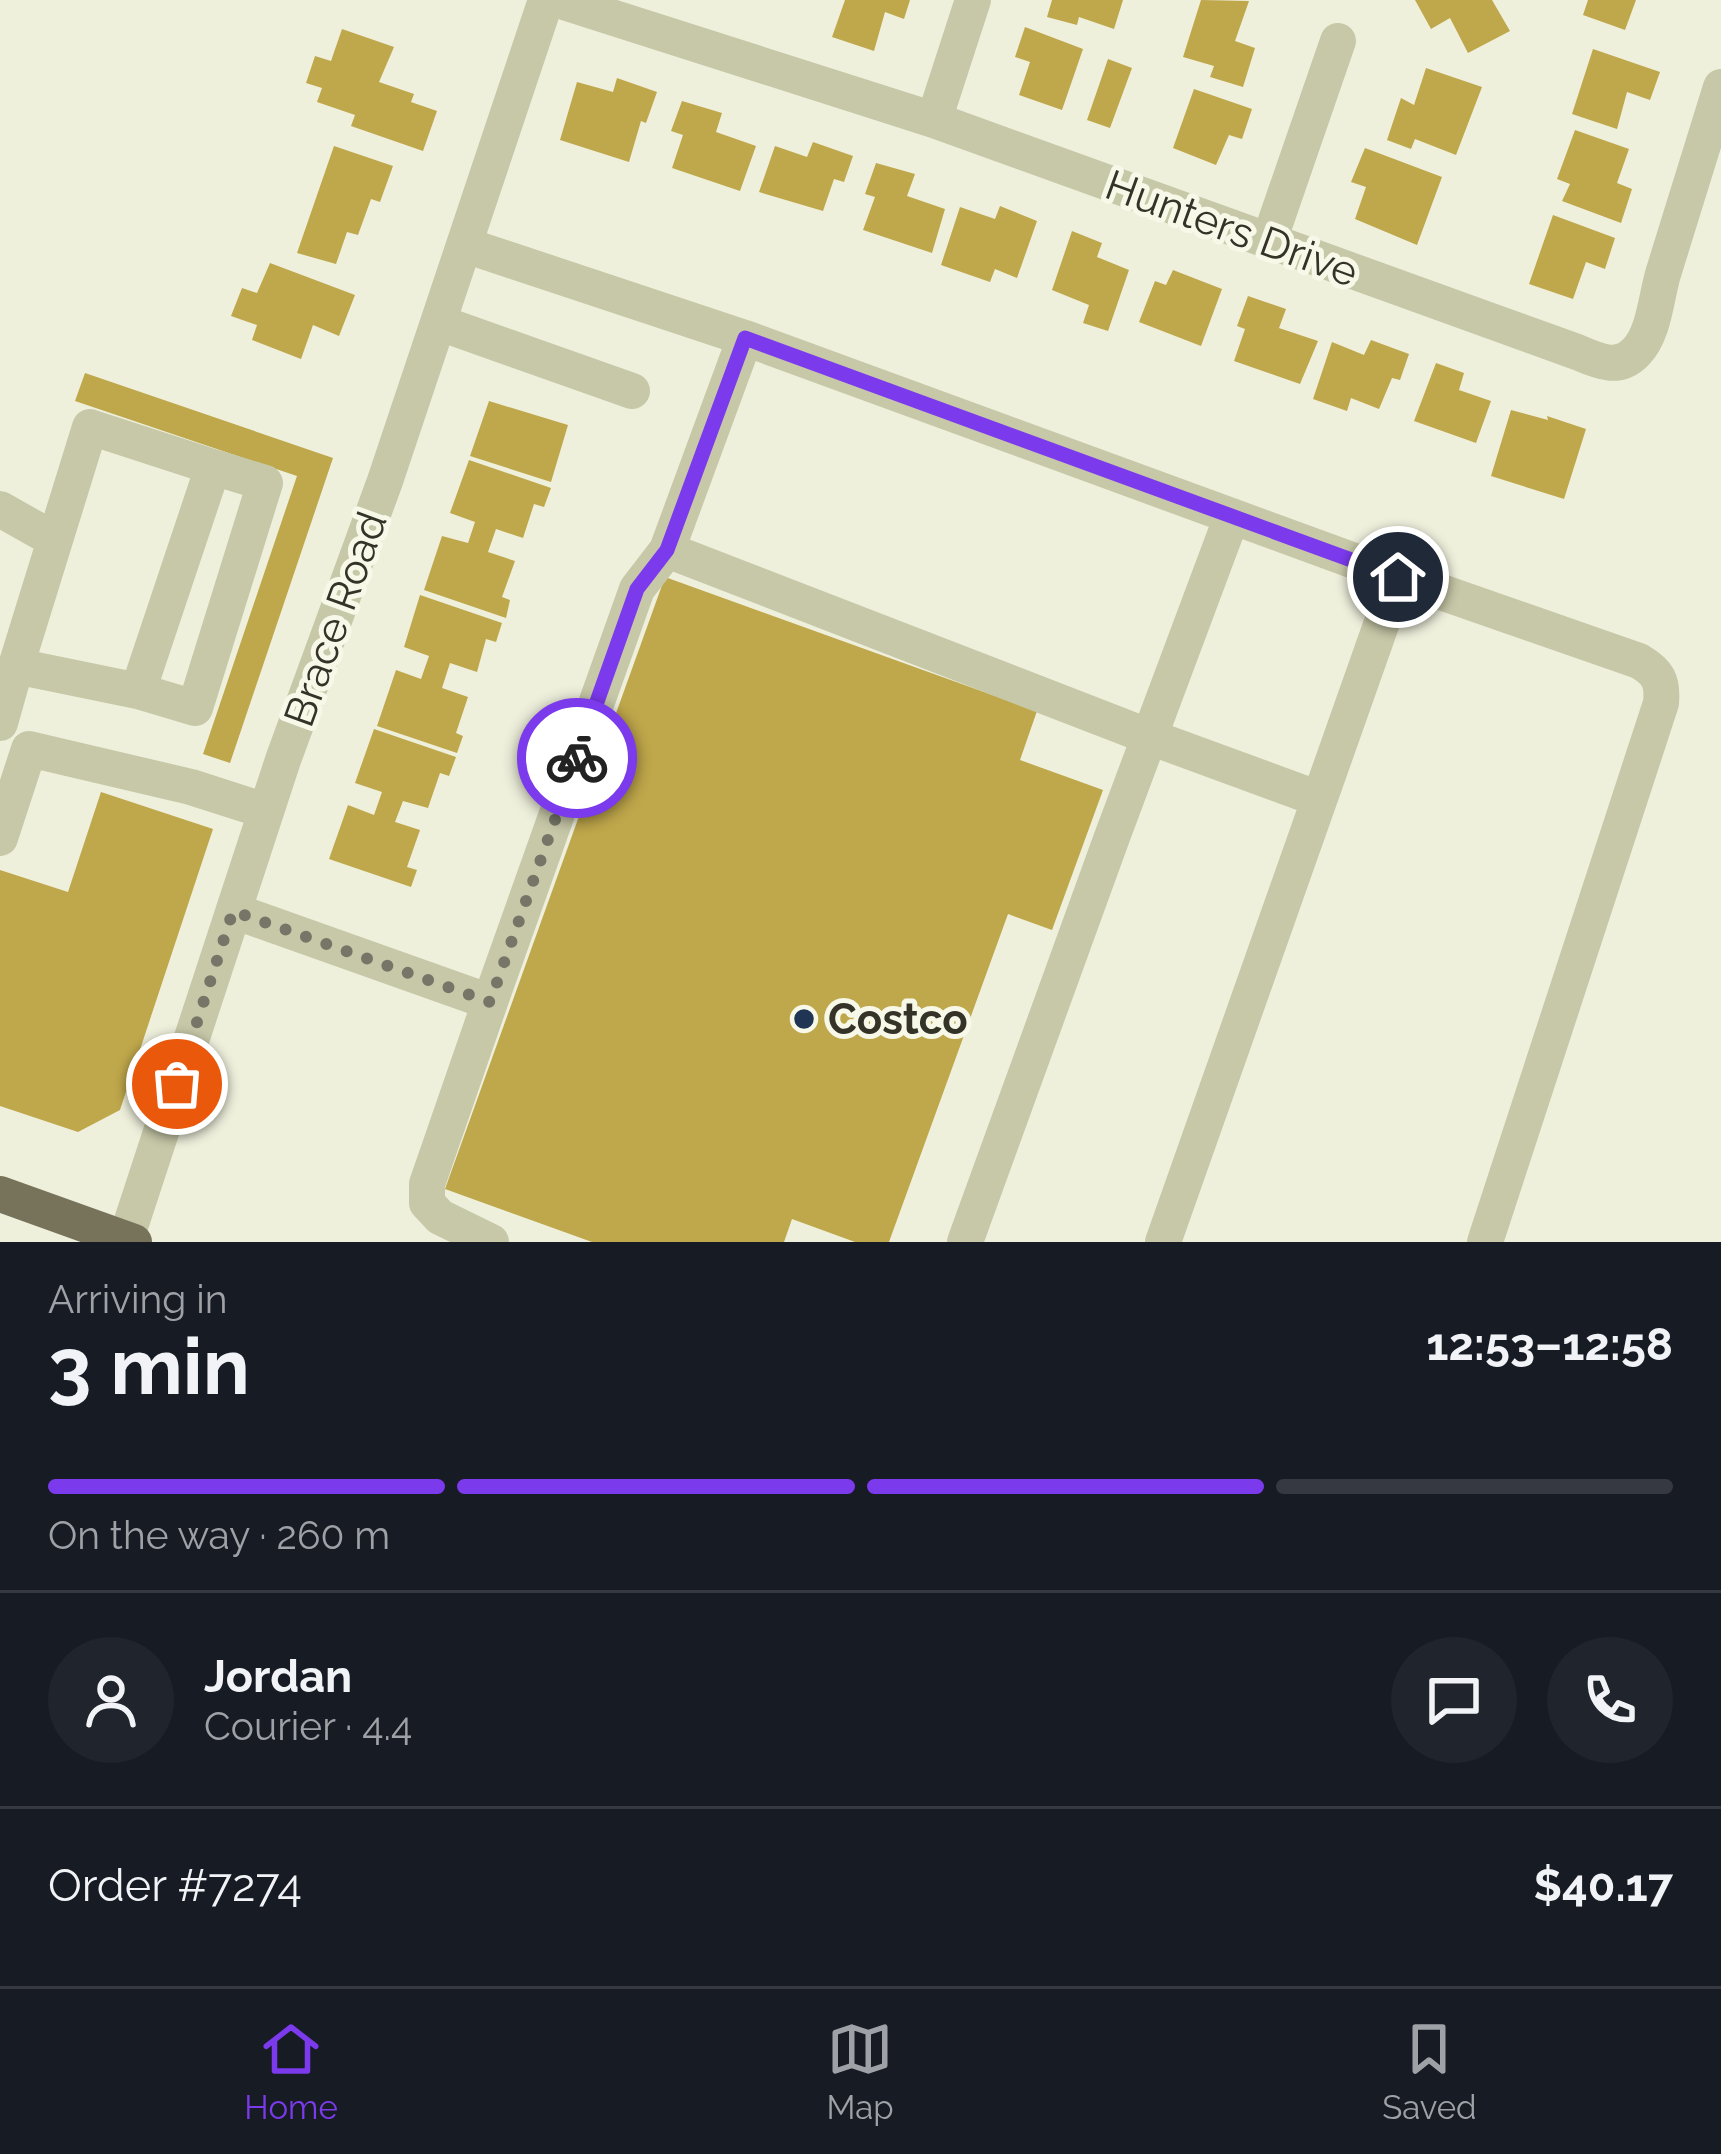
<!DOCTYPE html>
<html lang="en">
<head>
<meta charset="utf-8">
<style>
  body { margin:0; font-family:Raleway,sans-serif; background:#20242c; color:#f1f3f6; height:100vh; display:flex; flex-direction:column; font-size:45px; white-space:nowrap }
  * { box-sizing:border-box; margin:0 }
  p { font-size:39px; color:#9ea1a6 }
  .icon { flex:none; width:66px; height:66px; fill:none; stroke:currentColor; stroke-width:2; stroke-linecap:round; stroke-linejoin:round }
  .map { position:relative; height:1242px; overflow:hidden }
  .side { display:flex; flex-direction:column; background:#171b24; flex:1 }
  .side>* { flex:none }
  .pin { position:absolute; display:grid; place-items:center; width:102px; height:102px; color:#fff; margin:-51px; border:6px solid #fff; border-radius:50%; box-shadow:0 3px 12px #0007 }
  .courier { position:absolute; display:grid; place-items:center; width:120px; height:120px; margin:-60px; border:9px solid #7c3aed; border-radius:50%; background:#fff; color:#222; box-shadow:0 3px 15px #0007 }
  .summary em { font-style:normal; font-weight:700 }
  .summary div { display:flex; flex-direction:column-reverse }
  .summary { display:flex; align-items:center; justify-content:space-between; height:204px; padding:0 48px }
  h1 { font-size:78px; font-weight:700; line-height:90px }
  .bar { display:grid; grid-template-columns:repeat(4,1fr); gap:18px 12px; align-content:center; height:144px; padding:0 48px }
  .bar i { height:15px; border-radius:9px; background:#363941 }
  .bar .on { background:#7c3aed }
  .bar p { grid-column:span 4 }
  .line { display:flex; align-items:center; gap:30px; padding:0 48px; border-top:3px solid #363941 }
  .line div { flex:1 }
  .round { display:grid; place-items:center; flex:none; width:126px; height:126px; border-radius:63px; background:#20242c }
  .tab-bar { display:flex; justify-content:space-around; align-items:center; height:168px; border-top:3px solid #363941; background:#171b24; font-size:33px; color:#9ea1a6 }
  .tab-bar a { display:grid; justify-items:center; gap:6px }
  .tab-bar .on { color:#7c3aed }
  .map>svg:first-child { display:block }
  .building { fill:#bfa74b }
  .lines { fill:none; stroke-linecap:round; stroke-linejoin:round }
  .minor { stroke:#c7c8a8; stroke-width:36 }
  .major { stroke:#76735a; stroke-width:36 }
  .done { stroke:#767567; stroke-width:12; stroke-dasharray:0 21.6 }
  .route { stroke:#7c3aed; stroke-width:15 }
  .poi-dot { fill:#203454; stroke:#f7f8e8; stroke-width:4.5 }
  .labels { text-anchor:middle; stroke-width:10; stroke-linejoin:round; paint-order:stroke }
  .street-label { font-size:42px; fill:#353328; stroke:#f7f8e8 }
  .poi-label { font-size:42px; font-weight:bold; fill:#353328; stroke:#f7f8e8; text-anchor:start }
</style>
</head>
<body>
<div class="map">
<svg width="1721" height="1242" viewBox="0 0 1721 1242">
  <rect width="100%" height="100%" fill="#eff0dc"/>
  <path class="building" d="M 845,0 L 910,0 L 904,19 L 885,12 L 874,51 L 832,37 Z
    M 1052,0 L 1123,0 L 1114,29 L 1079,17 L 1077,25 L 1047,17 Z
    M 1201,0 L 1249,1 L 1235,41 L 1255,48 L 1243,87 L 1210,77 L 1214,66 L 1183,57 Z
    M 1415,0 L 1492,0 L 1510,31 L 1468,53 L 1450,18 L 1431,29 Z
    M 1588,0 L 1636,0 L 1625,30 L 1583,15 Z
    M 1025,27 L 1083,49 L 1062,110 L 1019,95 L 1030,62 L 1015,57 Z
    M 342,29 L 394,47 L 379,82 L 414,94 L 411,102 L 437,111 L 423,151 L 351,126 L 355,115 L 317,102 L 322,88 L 306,83 L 315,56 L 331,61 Z
    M 1593,49 L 1660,72 L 1650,100 L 1627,92 L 1617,129 L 1572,114 Z
    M 1108,59 L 1132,68 L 1110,128 L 1087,120 Z
    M 1426,68 L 1482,87 L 1456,155 L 1415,139 L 1411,149 L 1387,140 L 1401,98 L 1414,105 Z
    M 617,78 L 657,92 L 646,123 L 641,121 L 629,162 L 560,140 L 577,82 L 613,92 Z
    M 1194,89 L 1252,109 L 1242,139 L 1229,135 L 1216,165 L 1173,148 Z
    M 682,101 L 722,113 L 716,132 L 756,146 L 740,191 L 672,168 L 683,135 L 671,131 Z
    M 1575,130 L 1629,149 L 1617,183 L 1632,189 L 1621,223 L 1562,201 L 1570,184 L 1557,179 Z
    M 813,142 L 853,156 L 844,182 L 834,179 L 823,211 L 759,192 L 775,146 L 807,157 Z
    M 334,146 L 393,166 L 380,202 L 371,199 L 358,235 L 347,232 L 336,264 L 297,253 Z
    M 1365,148 L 1442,177 L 1417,245 L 1355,219 L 1366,187 L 1351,182 Z
    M 876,163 L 915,174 L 907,196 L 945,209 L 932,253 L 863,230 L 875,197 L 865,194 Z
    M 1000,206 L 1037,221 L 1017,278 L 995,269 L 990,282 L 941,265 L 960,207 L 995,219 Z
    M 1553,215 L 1615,238 L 1605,269 L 1586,262 L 1573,299 L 1529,284 Z
    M 1072,231 L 1102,243 L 1097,257 L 1129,270 L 1108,331 L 1083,323 L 1089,305 L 1052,290 Z
    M 270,263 L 355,295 L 339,336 L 313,325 L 301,359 L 252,340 L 257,325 L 231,316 L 242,288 L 257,293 Z
    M 1173,270 L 1222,289 L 1201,346 L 1139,322 L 1155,281 L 1166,285 Z
    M 1248,296 L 1286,309 L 1279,328 L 1318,341 L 1300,384 L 1234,361 L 1245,329 L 1237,326 Z
    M 1371,340 L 1409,354 L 1400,380 L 1392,378 L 1379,409 L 1351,398 L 1347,411 L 1313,399 L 1332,342 L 1364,355 Z
    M 1436,363 L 1464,373 L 1459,390 L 1491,401 L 1476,443 L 1414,421 Z
    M 85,373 L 333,458 L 230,763 L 203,754 L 297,476 L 75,401 Z
    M 489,401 L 568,425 L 551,482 L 470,456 Z
    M 1511,410 L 1548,420 L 1547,416 L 1586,429 L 1564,499 L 1491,476 Z
    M 469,460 L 551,488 L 544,507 L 534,504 L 523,538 L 496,529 L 488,552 L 515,561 L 502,597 L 510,600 L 506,618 L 424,590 L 442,536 L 468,543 L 475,522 L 450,513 Z
    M 665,577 L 1037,711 L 1020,760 L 1103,790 L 1052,930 L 1008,914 L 889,1242 L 855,1242 L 792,1219 L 784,1242 L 592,1242 L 445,1189 Z
    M 420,595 L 502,623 L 496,642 L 486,639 L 477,672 L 450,663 L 442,688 L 468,697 L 456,733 L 463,736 L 457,753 L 377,726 L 396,670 L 421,679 L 429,656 L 404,647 Z
    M 374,729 L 456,757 L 449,776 L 440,773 L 428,808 L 403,801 L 395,822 L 420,830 L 407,867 L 417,870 L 411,887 L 329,859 L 348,805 L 374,815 L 382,792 L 355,783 Z
    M 101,792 L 213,829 L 120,1110 L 78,1132 L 0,1106 L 0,870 L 68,892 Z"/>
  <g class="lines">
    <path class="minor" d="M 558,0 L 934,120 L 1577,352 C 1598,361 1618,371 1636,352 C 1654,334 1656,298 1663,274 C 1682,211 1702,149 1721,87
      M 934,120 L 973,0
      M 1269,241 L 1338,41
      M 465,245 L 745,338 L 667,550 L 637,589 L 490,1002
      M 440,323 L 632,391
      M 745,338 L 1398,577 L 1639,661 C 1658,672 1663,681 1661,703 L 1485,1242
      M 90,427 L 213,467 L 138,691 L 16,666 Z
      M 0,509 L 55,540
      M 667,550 L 1150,737 L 1319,799
      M 138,691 L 195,708 L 265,483 L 213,467
      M 0,723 L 16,666
      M 0,838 L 29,749 L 191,787 L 266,811
      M 234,911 L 490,1002 L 427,1184 L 427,1203 L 440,1217 L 491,1242
      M 126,1239 L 283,760 L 385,481 L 546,0
      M 965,1242 L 1112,837 L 1232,516
      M 1163,1242 L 1398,577"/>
    <path class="major" d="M 0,1194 L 134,1242"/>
  </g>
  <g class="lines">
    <path class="done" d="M 177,1084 L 233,911 L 490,1002 L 577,758"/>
    <path class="route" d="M 577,758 L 637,589 L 667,550 L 745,338 L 1398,577"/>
  </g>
  <circle class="poi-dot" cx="804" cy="1019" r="12"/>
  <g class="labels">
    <g class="street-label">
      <text transform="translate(1232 228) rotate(20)" y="15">Hunters Drive</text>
      <text transform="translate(335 619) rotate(-70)" y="15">Brace Road</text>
    </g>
    <g class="poi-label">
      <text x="828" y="1034">Costco</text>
    </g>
  </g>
</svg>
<div class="pin" style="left:177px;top:1084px;background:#ea580c"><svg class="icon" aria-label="bag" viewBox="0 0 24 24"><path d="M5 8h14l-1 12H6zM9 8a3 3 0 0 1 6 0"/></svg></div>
<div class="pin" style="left:1398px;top:577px;background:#1f2937"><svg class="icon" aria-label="home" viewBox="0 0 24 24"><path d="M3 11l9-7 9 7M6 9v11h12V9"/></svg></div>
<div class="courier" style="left:577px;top:758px"><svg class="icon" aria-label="bike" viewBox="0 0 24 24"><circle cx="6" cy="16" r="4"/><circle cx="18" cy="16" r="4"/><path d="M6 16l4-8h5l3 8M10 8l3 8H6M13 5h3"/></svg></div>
</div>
<section class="side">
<div class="summary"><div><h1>3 min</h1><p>Arriving in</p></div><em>12:53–12:58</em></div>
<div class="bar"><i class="on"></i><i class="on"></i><i class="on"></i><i></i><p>On the way · 260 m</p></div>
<div class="line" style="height:216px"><a class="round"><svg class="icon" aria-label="person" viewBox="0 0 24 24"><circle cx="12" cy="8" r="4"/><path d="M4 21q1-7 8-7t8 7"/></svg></a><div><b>Jordan</b><p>Courier · 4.4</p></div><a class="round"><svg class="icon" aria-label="chat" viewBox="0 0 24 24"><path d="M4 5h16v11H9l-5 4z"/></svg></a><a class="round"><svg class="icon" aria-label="phone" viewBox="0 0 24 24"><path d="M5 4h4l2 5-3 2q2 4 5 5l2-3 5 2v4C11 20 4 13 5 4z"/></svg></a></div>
<div class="line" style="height:156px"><div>Order #7274</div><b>$40.17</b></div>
</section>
<nav class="tab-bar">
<a class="on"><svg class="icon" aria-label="home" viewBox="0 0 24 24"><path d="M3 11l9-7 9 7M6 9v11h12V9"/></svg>Home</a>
<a><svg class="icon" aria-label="map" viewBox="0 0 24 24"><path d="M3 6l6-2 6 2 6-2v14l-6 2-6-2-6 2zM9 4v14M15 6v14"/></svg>Map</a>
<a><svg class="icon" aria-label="saved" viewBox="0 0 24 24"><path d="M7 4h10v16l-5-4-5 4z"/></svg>Saved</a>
</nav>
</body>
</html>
